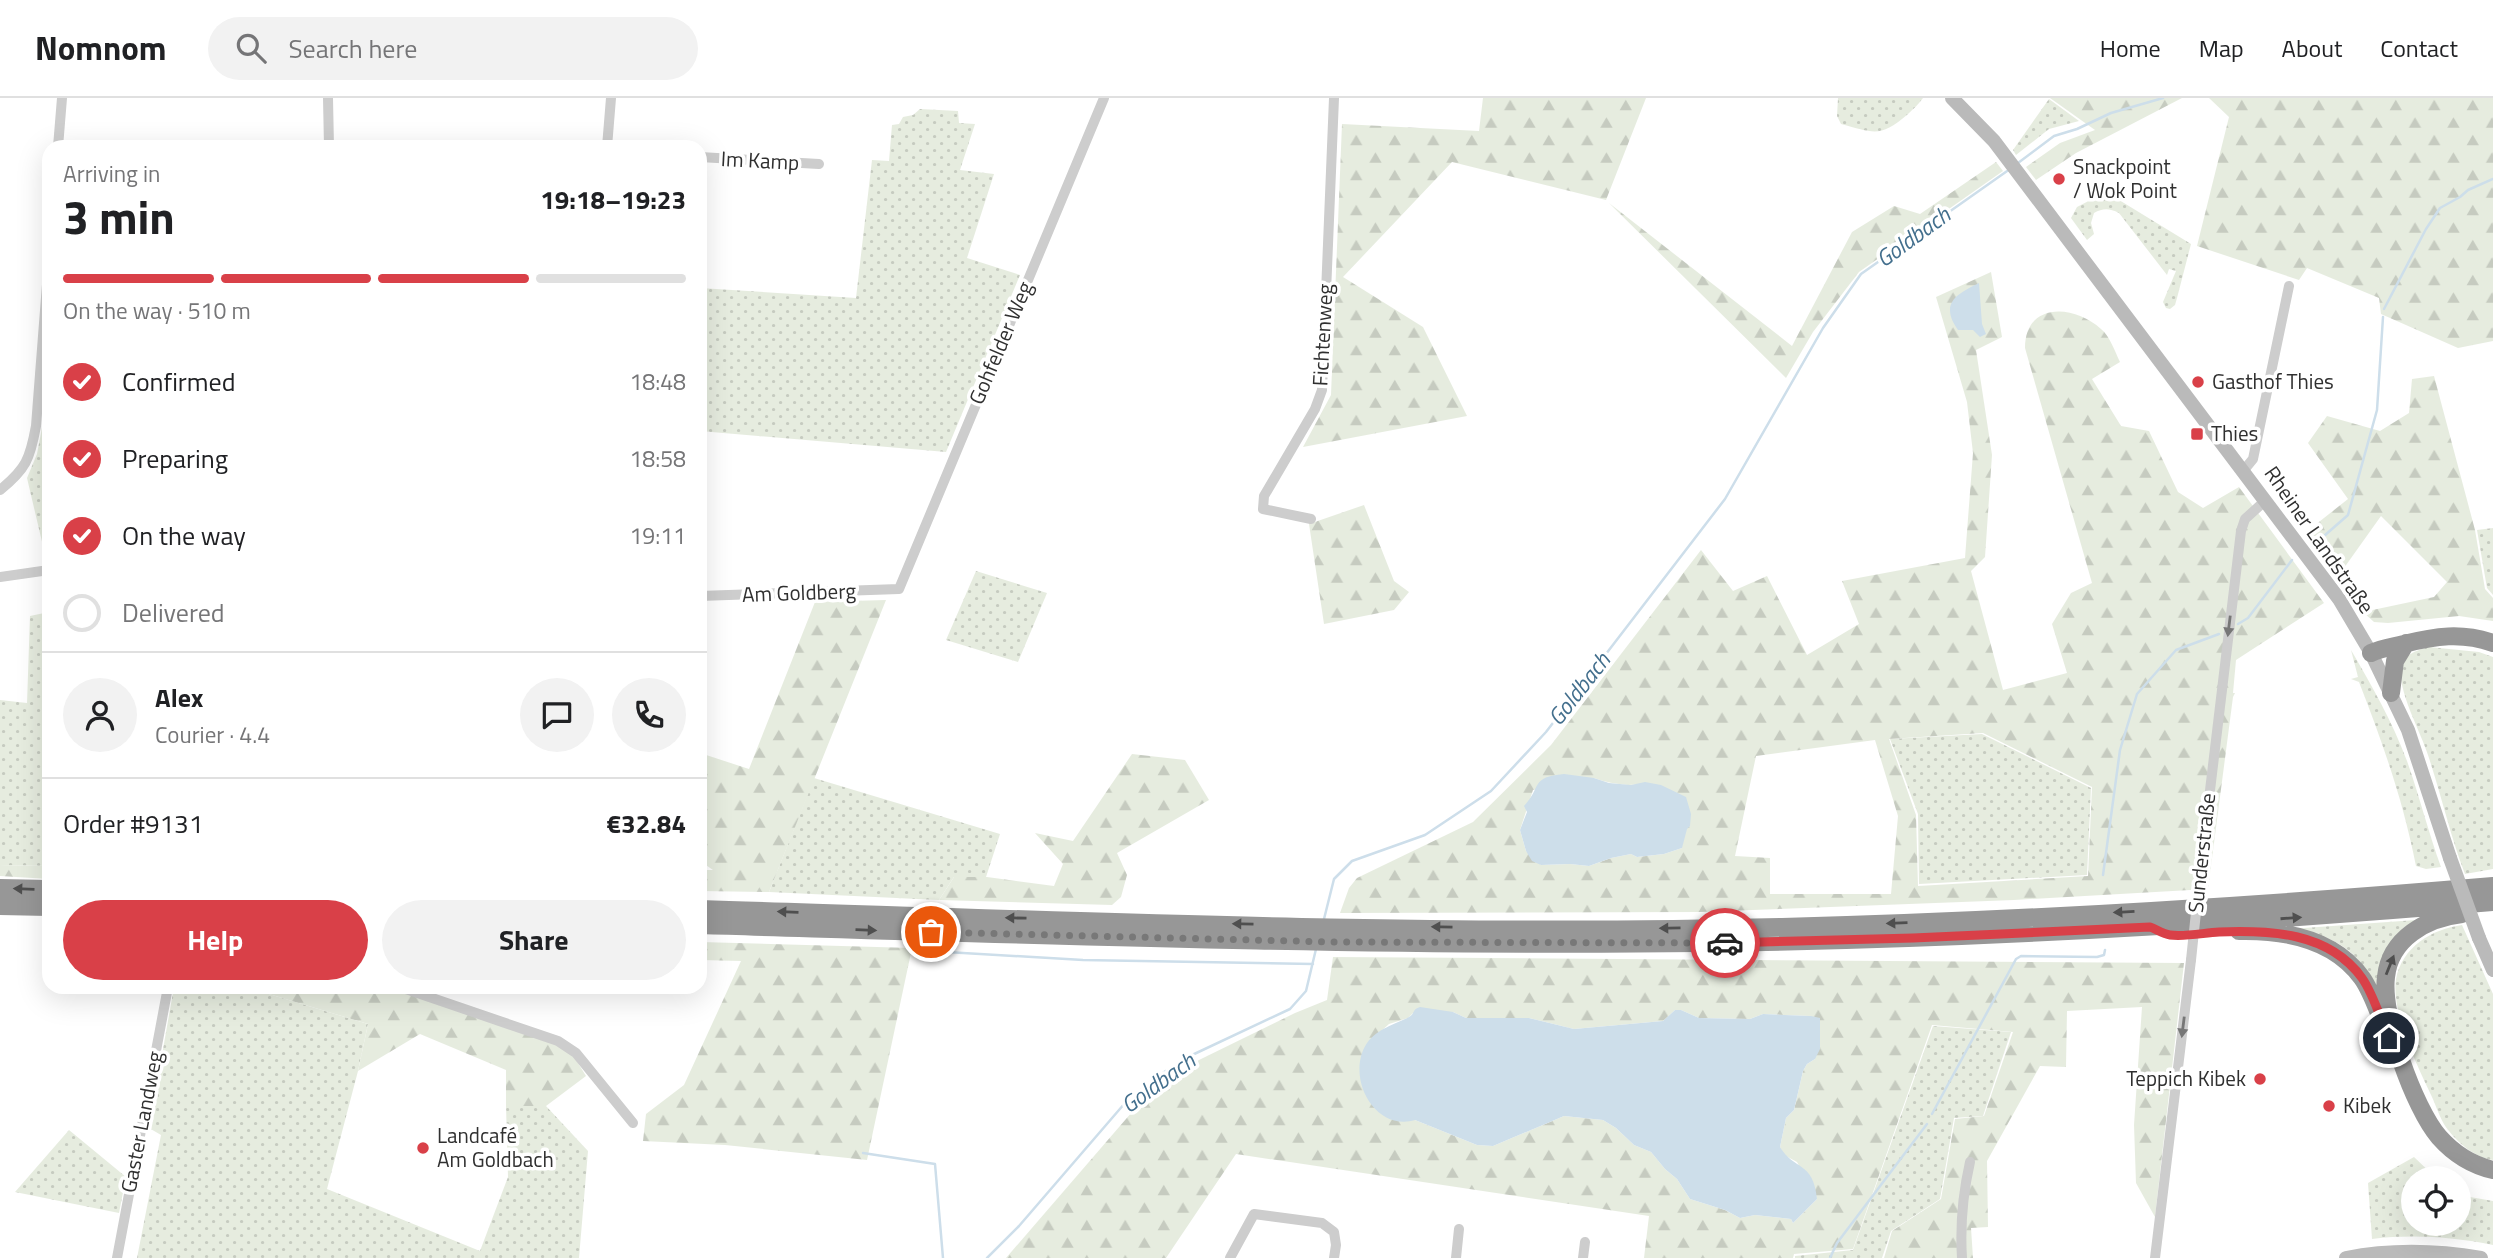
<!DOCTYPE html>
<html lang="en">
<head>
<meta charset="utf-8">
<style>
  body { margin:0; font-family:"Titillium Web",sans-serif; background:#f2f2f2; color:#202124; height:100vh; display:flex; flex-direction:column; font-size:26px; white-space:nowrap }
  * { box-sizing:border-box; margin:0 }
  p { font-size:23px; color:#757577 }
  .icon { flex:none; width:38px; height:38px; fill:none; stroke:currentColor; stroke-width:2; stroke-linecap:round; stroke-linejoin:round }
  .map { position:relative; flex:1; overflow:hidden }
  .details { position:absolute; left:42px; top:42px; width:665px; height:854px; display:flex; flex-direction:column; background:#fff; border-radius:21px; box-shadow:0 7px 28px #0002 }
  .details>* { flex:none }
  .buttons { position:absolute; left:2401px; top:1068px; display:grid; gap:14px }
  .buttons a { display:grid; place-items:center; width:70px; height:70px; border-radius:50%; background:#fff; box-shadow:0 7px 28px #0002; font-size:35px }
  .pin { position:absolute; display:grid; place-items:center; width:60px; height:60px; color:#fff; margin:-30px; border:4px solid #fff; border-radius:50%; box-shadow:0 2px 7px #0007 }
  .courier { position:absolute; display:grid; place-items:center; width:70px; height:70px; margin:-35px; border:5px solid #d94048; border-radius:50%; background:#fff; color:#222; box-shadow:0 2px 9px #0007 }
  .summary em { font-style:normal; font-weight:700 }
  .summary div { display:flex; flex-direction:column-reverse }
  .summary { display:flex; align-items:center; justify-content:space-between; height:119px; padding:0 21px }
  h1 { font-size:46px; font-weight:700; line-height:52px }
  .bar { display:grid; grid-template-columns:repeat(4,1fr); gap:10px 7px; align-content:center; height:84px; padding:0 21px }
  .bar i { height:9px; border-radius:5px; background:#e0e0e0 }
  .bar .on { background:#d94048 }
  .bar p { grid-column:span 4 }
  .line { display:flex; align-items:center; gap:18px; padding:0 21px; border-top:2px solid #e0e0e0 }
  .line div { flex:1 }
  .round { display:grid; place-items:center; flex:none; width:74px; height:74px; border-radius:37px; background:#f2f2f2 }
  ol { padding:0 21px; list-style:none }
  li { display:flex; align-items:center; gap:21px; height:77px }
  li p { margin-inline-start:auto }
  li .icon { padding:7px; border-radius:50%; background:#d94048; color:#fff; stroke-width:4 }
  li:last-child { color:#757577 }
  li i { width:38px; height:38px; border:4px solid #e0e0e0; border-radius:50% }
  .primary-button { display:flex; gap:14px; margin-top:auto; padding:14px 21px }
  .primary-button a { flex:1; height:80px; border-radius:42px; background:#d94048; color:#fff; font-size:28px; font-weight:700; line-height:80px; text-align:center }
  .primary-button a+a { background:#f2f2f2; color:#202124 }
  header { display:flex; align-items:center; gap:42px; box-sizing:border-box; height:98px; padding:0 35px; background:#fff; border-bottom:2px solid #e0e0e0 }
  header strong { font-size:33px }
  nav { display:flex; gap:38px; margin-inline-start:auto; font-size:24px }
  .search { width:490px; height:63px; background:#f2f2f2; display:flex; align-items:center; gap:18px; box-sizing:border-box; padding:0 24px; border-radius:38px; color:#757577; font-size:26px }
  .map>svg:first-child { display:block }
  .grass { fill:url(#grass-dots) }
  .forest { fill:url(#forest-firs); fill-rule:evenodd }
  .water { fill:#cddeea }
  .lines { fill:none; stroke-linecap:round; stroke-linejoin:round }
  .stream { stroke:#cddeea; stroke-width:2.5 }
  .street { stroke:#cdcdcd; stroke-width:10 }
  .secondary { stroke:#bababa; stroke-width:14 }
  .highway { stroke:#979797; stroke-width:18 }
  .street-bridge { stroke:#cdcdcd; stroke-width:10 }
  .secondary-bridge { stroke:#bababa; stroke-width:14 }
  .oneway { fill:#777 }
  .oneway2 { fill:#4f4f4f }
  .done { stroke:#787878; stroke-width:7; stroke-dasharray:0 12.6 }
  .route { stroke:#d94048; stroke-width:9 }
  .poi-dot { fill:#d94048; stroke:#fff; stroke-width:2.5 }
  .labels { text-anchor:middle; stroke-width:7; stroke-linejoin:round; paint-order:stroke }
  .street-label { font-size:21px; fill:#303030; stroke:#fff }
  .poi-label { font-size:21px; fill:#303030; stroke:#fff; text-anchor:start }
  .water-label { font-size:23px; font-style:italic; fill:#436f8d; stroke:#fff }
</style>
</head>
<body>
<header>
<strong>Nomnom</strong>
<div class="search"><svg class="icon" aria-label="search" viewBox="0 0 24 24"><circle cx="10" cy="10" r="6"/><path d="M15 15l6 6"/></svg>Search here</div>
<nav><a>Home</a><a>Map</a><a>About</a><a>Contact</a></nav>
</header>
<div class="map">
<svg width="2493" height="1160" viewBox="0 0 2493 1160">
  <defs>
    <pattern id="grass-dots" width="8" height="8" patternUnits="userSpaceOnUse" patternTransform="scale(1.75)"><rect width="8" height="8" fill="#e6ecdf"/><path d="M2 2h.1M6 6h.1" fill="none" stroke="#c6cbc0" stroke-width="1.8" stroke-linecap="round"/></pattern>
    <pattern id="forest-firs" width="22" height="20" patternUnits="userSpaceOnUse" patternTransform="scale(1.75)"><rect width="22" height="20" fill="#e6ecdf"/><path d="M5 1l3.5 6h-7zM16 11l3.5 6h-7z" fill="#c6cbc0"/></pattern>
  </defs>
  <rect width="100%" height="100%" fill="#fff"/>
  <path class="grass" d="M 1838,0 L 1923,0 C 1919,6 1913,11 1908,16 C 1880,40 1875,35 1841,26 L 1837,18 Z
    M 2049,1 L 2079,23 L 2049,31 L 2016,57 L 2013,52 Z
    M 920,11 L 958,13 L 959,25 L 975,26 L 960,72 L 994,76 L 967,160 L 1020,177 L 946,354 L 700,333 L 700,190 L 856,200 L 872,62 L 889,63 L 892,27 L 899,26 L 903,19 L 913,17 Z
    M 2106,94 L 2191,146 L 2177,200 L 2175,207 L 2170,211 L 2166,210 L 2163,204 L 2176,173 L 2169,171 L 2167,177 L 2119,115 C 2109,110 2103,110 2094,115 L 2091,125 L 2094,136 L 2087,142 L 2071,120 L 2077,109 Z
    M 49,313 L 49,464 L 47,465 L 27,380 L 37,356 L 45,314 Z
    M 2493,430 L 2493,497 L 2487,490 L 2477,432 Z
    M 976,473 L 1047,495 L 1018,564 L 946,542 Z
    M 49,514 L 49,768 L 0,767 L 0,602 L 27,605 L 30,518 Z
    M 2429,549 L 2479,554 L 2493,559 L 2493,771 L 2465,776 C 2450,737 2441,696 2428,657 C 2420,632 2398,594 2401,570 C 2403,556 2418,552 2429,549 Z
    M 2351,552 C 2372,588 2392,623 2407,663 C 2419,697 2429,736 2441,769 L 2426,771 L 2416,768 C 2403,702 2383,646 2359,584 L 2351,581 L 2358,579 Z
    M 1982,636 L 2091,690 L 2087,777 L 1919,786 L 1918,716 L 1890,641 Z
    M 814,680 L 1000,736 L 986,779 L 954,779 L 939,802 L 769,794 Z
    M 2416,822 C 2387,843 2381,854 2378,890 C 2355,850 2336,838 2290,831 Z
    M 2462,827 L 2493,896 L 2493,1062 C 2476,1060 2459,1046 2449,1033 C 2441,1024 2437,1010 2432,999 C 2418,969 2391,915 2396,881 C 2402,849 2432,831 2462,827 Z
    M 174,889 L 246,889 L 368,926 L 358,973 L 327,1091 L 480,1153 L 508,1079 L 506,1008 L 546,1008 L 588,1053 L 579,1160 L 137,1160 L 161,1037 L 149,1030 Z
    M 1933,928 L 2011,934 L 1983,1018 L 1954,1020 L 1940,1101 L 1891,1133 L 1882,1160 L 1795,1160 L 1795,1158 L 1853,1152 Z
    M 69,1032 L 126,1079 L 119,1115 L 15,1094 Z
    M 2414,1059 L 2436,1080 L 2413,1080 L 2413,1125 L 2459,1125 L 2459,1093 L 2470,1099 L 2493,1103 L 2493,1147 C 2453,1139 2413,1136 2372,1141 L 2368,1085 Z"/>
  <path class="forest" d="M 1483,0 L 1646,0 L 1606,102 L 1452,64 L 1343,179 L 1423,229 L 1467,318 L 1303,349 L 1331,297 L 1342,26 L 1479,33 Z
    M 2050,0 L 2182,0 L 2076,55 L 2036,82 L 2026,69 L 2060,45 L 2095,32 Z
    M 2209,0 L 2493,0 L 2493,243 L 2458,250 L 2381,216 L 2379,200 L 2307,170 L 2299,182 L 2197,148 L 2229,19 Z
    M 1996,64 L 2003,73 L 1859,174 L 1813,234 L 1786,280 L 1609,105 L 1792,248 L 1852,134 L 1894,108 L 1920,116 Z
    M 1991,174 L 2002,239 L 1976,252 L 1992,357 L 1985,459 L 1971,473 L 2003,592 L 2067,575 L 2052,526 L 2071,495 L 2092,485 L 2025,250 C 2025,204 2074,206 2101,231 C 2110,238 2115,254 2120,264 L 2092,281 L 2121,328 L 2149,333 L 2178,394 L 2203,410 L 2239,389 L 2324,505 L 2236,562 L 2233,595 L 2235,595 L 2233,599 L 2208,791 L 2014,802 L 1699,814 L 1340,815 L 1349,790 L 1357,780 L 1473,724 L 1551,647 L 1701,452 L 1733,493 L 1767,478 L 1807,557 L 1859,526 L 1842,483 L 1965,460 L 1973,355 L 1967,304 L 1936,199 ZM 1983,635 L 2092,689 L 2088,778 L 1918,788 L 1916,717 L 1889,641 ZM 1875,642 L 1898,718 L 1891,796 L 1770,796 L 1770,760 L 1735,758 L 1756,658 ZM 1594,680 C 1605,684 1616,686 1628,687 C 1639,687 1646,685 1657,688 L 1682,750 L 1664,756 L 1637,759 L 1631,756 L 1611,760 L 1589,768 L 1570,766 L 1541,767 L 1526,753 L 1520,732 L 1533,692 Z
    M 2434,278 L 2475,432 L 2485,491 L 2493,500 L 2493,523 L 2459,518 L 2388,525 L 2374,524 L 2363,514 L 2434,499 L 2447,484 L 2381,418 L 2339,477 L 2305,435 L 2348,401 L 2308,345 L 2327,318 L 2380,333 L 2409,315 L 2412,281 Z
    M 1364,407 L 1394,483 L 1409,494 L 1394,512 L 1324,526 L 1309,426 Z
    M 886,502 L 769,794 L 700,793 L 700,772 L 713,772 L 700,763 L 700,655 L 749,671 L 815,504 Z
    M 1132,656 L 1185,662 L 1209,702 L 1117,755 L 1127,777 L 1121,799 L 1112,807 L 939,802 L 954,779 L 987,779 L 1054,788 L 1063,766 L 1035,735 L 1073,743 Z
    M 0,767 L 49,768 L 49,781 L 0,778 Z
    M 700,844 L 912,850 L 867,1062 L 725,1047 L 643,1043 L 646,1016 L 684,987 L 741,863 L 700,862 Z
    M 1333,859 L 2184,865 L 2155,1119 L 2136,1085 L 2134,1027 L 2142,909 L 2067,913 L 2066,969 L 2040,968 L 1987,1063 L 1988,1129 L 1971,1130 L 1973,1160 L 1884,1160 L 1892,1133 L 1941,1101 L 1955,1021 L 1984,1018 L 2013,934 L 1932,927 L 1853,1151 L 1794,1156 L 1793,1160 L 1644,1160 L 1649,1118 L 1236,1056 L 1166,1160 L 1006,1160 L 1132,1014 L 1162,986 L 1199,962 L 1295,915 L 1327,902 ZM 1675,912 L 1681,912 L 1699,920 L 1750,921 L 1763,916 L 1811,918 L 1815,961 L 1807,966 L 1803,973 L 1794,1012 L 1786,1020 L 1780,1049 L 1784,1057 L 1797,1064 L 1817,1101 L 1793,1125 L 1791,1121 L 1755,1117 L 1740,1120 L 1725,1112 L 1690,1101 L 1677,1081 L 1665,1071 L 1651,1054 L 1634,1047 L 1616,1030 L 1603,1022 L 1564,1018 L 1493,1048 L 1477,1047 L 1415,1022 L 1368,945 L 1389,926 L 1408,920 L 1413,915 L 1453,914 L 1466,920 L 1529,920 L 1574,931 L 1663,923 Z
    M 246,889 L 389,889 L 556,947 L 573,957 L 586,978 L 546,1008 L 506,1008 L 506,972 L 420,936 L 358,973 L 368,926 Z"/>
  <path class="water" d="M 1979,185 L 1982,226 L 1986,236 L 1980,239 L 1973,232 L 1958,232 C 1939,205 1957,196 1979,185 Z
    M 1564,676 L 1594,680 L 1609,685 L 1631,687 L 1645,684 L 1661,687 L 1686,699 L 1691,716 L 1690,728 L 1687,731 L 1682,750 L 1664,756 L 1637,759 L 1631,756 L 1611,760 L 1589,768 L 1570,766 L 1541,767 L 1532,763 L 1526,753 L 1520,732 L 1527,714 L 1524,708 C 1542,689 1530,679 1564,676 Z
    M 1420,909 L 1453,914 L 1466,920 L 1529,920 L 1574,931 L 1663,923 L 1675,912 L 1681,912 L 1699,920 L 1750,921 L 1763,916 L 1811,918 L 1820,920 L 1820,951 L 1815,961 L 1807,966 L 1803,973 L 1794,1012 L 1786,1020 L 1780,1049 C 1794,1073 1813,1062 1817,1101 L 1793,1125 L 1791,1121 L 1755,1117 L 1740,1120 L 1725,1112 L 1690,1101 L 1677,1081 L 1665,1071 L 1651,1054 L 1634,1047 L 1616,1030 L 1603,1022 L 1564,1018 L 1493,1048 L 1477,1047 L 1415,1022 C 1374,1034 1345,978 1367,945 C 1378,930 1394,927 1409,919 C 1415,916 1412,911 1420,909 Z"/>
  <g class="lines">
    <path class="stream" d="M 2018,65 L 2054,38 L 2077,31 L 2111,15 L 2163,0
      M 2384,211 L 2426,131 L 2440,110 L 2460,99 L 2468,92 L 2493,81
      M 2316,445 L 2348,417 L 2377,312 L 2383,219
      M 2238,526 L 2248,520 L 2292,462
      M 2103,777 L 2120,652 L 2137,596 L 2176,552 L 2219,536
      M 1324,821 L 1334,781 L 1352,763 L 1425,737 L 1491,693 L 1546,634 L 1725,401 L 1823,230 L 1861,176 L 2010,71
      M 946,854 L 1083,862 L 1313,866
      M 1932,1016 L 2016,861 L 2021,858 L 2097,859 L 2104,857 L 2105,852
      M 863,1055 L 935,1066 L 943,1160
      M 987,1160 L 1019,1128 L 1125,1005 L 1156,979 L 1190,958 L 1290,911 L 1306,893 L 1316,851
      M 1830,1160 L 1837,1145 L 1927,1026"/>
    <path class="street" d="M 328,0 L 329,49
      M 58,49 L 62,0
      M 524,49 L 550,49
      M 607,49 L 611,0
      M 700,59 L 819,66
      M 2244,372 L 2253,361 L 2289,188
      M 0,392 C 26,371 30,361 36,328 L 49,161
      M 1311,421 L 1263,411 L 1264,398 L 1315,311 L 1322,292 L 1334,0
      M 0,479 L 49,472
      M 700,498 L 899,491 L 1104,0
      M 2200,776 L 2241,433 L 2245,421 L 2266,402
      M 400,889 L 558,943 L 576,955 L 633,1025
      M 117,1160 L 168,889
      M 1230,1160 L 1254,1116 L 1322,1125 L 1334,1134 L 1336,1147 L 1334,1160
      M 1456,1160 L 1459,1131
      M 1583,1160 L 1585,1144
      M 1962,1160 C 1960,1128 1963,1095 1970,1064
      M 2155,1160 L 2191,862"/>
    <path class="secondary" d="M 1952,0 L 1994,43 L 2339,501 L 2371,555 L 2408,632 L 2450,760
      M 2479,840 L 2493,872
      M 2346,1160 C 2392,1151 2435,1152 2481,1160"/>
    <path class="highway" d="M 2371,555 C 2382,550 2392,549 2404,546 C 2435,538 2462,534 2493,545
      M 2391,595 L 2395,563 L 2406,545
      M 0,790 L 49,791
      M 0,808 L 49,809
      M 700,811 C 1060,822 1421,838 1782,829 C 2019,823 2257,808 2493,788
      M 2462,816 C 2427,820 2390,840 2386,879 C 2381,918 2414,1010 2439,1039 C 2454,1056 2472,1067 2493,1072
      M 700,827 C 1034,837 1367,849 1701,845 C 1965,842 2230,826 2493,804
      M 2239,833 C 2285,832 2334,841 2362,880 C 2372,894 2378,914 2385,930"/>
    <path class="street-bridge" d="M 2191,862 L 2200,776"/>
    <path class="secondary-bridge" d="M 2450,760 L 2479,840"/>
  </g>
  <defs><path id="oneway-solid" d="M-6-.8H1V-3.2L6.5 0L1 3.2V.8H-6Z" transform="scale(1.75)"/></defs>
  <g class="oneway">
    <use href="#oneway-solid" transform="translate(2229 528) rotate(97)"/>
    <use href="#oneway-solid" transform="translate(2183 929) rotate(97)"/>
  </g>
  <g class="oneway2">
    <use href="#oneway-solid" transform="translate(24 791) rotate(-178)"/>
    <use href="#oneway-solid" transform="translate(788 814) rotate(-178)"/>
    <use href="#oneway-solid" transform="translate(2124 814) rotate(177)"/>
    <use href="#oneway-solid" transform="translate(1016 820) rotate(-179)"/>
    <use href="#oneway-solid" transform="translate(2291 820) rotate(-4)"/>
    <use href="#oneway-solid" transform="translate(1897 825) rotate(178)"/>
    <use href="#oneway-solid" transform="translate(1243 826) rotate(-179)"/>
    <use href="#oneway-solid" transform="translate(1442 829) rotate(-179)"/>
    <use href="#oneway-solid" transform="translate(1670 830) rotate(179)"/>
    <use href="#oneway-solid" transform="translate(866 832) rotate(2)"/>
    <use href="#oneway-solid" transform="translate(2390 867) rotate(-68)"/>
  </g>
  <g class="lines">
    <path class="done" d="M 931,834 L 1332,844 L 1725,845"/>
    <path class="route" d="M 1725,845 L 1913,840 L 2150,829 C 2156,831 2163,836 2170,837 C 2185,839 2203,835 2219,834 C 2270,832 2329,834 2362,880 C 2374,897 2380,921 2389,940"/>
  </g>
  <g class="poi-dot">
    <circle cx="2059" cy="81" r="7"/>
    <circle cx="2198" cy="284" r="7"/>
    <rect x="2190" y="329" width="14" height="14" rx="3.5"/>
    <circle cx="2260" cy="981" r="7"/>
    <circle cx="2329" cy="1008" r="7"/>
    <circle cx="423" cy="1050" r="7"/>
  </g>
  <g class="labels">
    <g class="street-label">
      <text transform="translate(760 63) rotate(3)" y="7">Im Kamp</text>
      <text transform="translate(1323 237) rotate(-87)" y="7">Fichtenweg</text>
      <text transform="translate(1001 245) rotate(-67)" y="7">Gohfelder Weg</text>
      <text transform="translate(2319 442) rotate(55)" y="7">Rheiner Landstraße</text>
      <text transform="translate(799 495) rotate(-2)" y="7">Am Goldberg</text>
      <text transform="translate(2202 755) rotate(-84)" y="7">Sunderstraße</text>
      <text transform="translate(142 1024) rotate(-79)" y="7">Gaster Landweg</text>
    </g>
    <g class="poi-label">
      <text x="2073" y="76">Snackpoint<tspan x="2073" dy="24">/ Wok Point</tspan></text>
      <text x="2212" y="291">Gasthof Thies</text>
      <text x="2211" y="343">Thies</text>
      <text x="2246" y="988" text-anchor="end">Teppich Kibek</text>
      <text x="2343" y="1015">Kibek</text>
      <text x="437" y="1045">Landcafé<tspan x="437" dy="24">Am Goldbach</tspan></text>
    </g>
    <g class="water-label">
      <text transform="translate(1913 139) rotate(-36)" y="8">Goldbach</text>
      <text transform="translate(1579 591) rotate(-52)" y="8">Goldbach</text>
      <text transform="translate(1158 985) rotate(-36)" y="8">Goldbach</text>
    </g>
  </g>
</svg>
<div class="buttons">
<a><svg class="icon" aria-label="locate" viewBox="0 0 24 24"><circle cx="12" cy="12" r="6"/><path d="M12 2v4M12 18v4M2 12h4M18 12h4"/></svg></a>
</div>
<div class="pin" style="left:931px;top:834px;background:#ea580c"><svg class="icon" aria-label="bag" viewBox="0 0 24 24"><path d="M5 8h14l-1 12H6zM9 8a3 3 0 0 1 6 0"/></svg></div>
<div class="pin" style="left:2389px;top:940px;background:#1f2937"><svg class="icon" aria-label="home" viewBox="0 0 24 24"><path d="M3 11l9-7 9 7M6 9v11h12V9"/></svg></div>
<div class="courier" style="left:1725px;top:845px"><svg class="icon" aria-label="car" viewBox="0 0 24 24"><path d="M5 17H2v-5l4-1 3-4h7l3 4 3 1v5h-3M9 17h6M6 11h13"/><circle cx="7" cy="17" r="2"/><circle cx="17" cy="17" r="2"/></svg></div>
<section class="details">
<div class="summary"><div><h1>3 min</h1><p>Arriving in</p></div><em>19:18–19:23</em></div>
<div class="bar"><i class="on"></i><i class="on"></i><i class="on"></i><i></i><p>On the way · 510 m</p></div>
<ol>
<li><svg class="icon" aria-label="check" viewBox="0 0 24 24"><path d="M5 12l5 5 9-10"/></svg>Confirmed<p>18:48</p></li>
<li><svg class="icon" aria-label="check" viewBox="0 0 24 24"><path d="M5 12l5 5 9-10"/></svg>Preparing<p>18:58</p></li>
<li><svg class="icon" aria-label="check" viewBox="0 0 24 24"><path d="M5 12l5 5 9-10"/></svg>On the way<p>19:11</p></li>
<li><i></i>Delivered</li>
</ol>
<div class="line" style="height:126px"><a class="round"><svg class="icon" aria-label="person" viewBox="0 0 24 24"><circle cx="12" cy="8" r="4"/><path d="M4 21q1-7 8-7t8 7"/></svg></a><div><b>Alex</b><p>Courier · 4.4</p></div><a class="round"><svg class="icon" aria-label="chat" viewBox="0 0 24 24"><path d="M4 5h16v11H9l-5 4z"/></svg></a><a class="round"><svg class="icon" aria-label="phone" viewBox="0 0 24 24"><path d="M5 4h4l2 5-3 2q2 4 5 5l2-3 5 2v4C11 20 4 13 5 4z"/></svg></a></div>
<div class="line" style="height:91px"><div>Order #9131</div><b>€32.84</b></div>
<div class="primary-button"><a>Help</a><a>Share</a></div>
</section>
</div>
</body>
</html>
